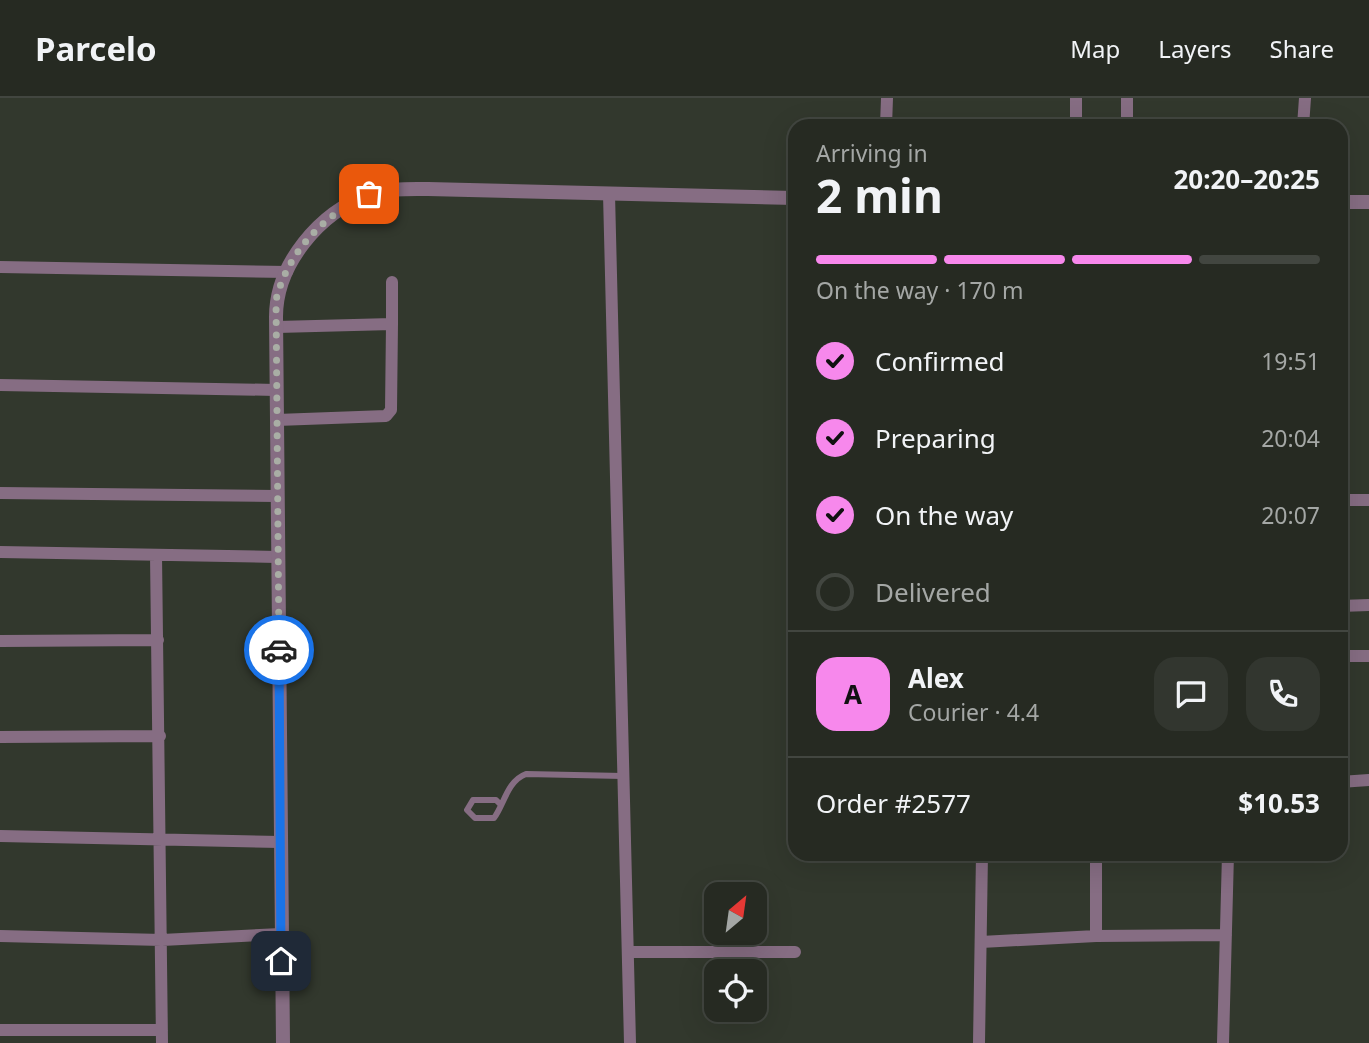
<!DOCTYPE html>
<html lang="en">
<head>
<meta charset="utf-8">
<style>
  body { margin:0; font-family:"Noto Sans",sans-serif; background:#32362f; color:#f1f3f6; height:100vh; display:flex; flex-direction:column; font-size:26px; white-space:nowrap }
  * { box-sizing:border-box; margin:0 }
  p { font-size:23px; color:#a4a7a5 }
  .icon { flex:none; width:38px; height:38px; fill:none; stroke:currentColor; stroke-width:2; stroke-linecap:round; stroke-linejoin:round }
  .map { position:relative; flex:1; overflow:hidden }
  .drawer { position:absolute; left:788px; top:21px; width:560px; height:742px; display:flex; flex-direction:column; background:#262a22; border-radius:21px; box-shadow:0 7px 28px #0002,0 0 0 2px #424640 }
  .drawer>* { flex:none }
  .needle { width:46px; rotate:29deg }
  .tools { position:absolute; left:704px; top:784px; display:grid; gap:14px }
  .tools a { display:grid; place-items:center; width:63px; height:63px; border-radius:14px; background:#262a22; box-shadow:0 7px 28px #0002,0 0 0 2px #424640; font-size:35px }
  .pin { position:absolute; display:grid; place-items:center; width:60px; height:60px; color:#fff; margin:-30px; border-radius:14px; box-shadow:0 4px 10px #0006 }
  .courier { position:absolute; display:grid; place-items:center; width:70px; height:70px; margin:-35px; border:5px solid #1a73e8; border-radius:50%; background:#fff; color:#222; box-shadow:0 2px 9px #0007 }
  .head em { font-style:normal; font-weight:700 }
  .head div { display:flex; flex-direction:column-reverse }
  .head { display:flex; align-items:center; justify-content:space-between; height:119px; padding:0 28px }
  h1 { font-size:46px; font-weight:700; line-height:52px }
  .bar { display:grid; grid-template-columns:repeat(4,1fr); gap:10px 7px; align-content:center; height:84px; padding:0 28px }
  .bar i { height:9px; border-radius:5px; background:#424640 }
  .bar .active { background:#f788ec }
  .bar p { grid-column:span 4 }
  .line { display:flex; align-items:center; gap:18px; padding:0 28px; border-top:2px solid #424640 }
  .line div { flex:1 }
  .round { display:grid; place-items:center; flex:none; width:74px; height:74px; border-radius:21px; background:#32362f }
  ol { padding:0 28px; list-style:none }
  li { display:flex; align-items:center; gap:21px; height:77px }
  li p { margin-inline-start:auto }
  li .icon { padding:7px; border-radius:50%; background:#f788ec; color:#111; stroke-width:4 }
  li:last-child { color:#a4a7a5 }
  li i { width:38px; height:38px; border:4px solid #424640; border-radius:50% }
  header { display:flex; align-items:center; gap:42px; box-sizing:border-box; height:98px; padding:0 35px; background:#262a22; border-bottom:2px solid #424640 }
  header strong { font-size:33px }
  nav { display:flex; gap:38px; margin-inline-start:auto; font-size:24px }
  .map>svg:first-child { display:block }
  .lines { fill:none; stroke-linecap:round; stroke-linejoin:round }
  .service { stroke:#866d83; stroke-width:6 }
  .minor { stroke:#866d83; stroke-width:12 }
  .tertiary { stroke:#866d83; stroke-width:14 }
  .done { stroke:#a9aea5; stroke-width:7; stroke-dasharray:0 12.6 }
  .route { stroke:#1a73e8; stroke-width:9 }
</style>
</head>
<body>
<header>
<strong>Parcelo</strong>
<nav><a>Map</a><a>Layers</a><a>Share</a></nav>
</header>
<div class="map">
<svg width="1369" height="945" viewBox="0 0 1369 945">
  <rect width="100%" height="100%" fill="#32382d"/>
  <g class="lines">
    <path class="service" d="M 500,706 L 496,702 L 473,702 L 467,712 L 475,720 L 494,720 C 504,707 507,683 526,676 L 623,678"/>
    <path class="minor" d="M 886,28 L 887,0
      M 1076,28 L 1076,0
      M 1127,28 L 1127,0
      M 1303,28 L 1305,0
      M 609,96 L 630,945
      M 0,169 L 287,174
      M 392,184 L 392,226
      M 277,229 L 392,226 L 391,312 L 386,318 L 277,322
      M 0,287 L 276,292
      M 0,395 L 276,398
      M 1340,402 L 1369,402
      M 0,454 L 277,459
      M 156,457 L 162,945
      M 1340,508 L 1369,507
      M 0,543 L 158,542
      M 1340,558 L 1369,558
      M 0,639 L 160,638
      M 1340,684 L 1369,682
      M 0,738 L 280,744
      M 0,838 L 162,842 L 281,836
      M 1096,838 L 1096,756
      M 981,844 L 1096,838 L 1226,837
      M 628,854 L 795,854
      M 0,932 L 162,932
      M 979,945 L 982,756
      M 1223,945 L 1228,756"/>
    <path class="tertiary" d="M 1340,104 L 1369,104
      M 283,945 L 276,219 C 276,166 320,114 369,97 C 388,90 408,91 428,91 L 794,100"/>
  </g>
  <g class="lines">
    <path class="done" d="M 279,552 L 276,202 C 288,153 325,116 369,96"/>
    <path class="route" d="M 279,552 L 281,863"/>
  </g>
</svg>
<div class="tools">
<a><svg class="needle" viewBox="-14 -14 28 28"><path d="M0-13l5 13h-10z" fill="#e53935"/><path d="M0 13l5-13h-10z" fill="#a4a7a5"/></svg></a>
<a><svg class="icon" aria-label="locate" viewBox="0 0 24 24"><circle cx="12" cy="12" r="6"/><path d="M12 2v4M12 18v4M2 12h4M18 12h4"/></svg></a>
</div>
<div class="pin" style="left:369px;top:96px;background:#ea580c"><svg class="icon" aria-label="bag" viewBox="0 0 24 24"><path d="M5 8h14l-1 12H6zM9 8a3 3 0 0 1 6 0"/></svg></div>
<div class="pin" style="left:281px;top:863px;background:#1f2937"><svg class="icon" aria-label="home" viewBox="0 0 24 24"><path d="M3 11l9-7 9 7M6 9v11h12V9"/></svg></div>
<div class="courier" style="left:279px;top:552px"><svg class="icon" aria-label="car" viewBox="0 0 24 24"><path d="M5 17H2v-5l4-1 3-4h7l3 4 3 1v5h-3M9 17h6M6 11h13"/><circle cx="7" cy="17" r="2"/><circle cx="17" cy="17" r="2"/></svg></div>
<section class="drawer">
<div class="head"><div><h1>2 min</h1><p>Arriving in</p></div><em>20:20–20:25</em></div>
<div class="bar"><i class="active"></i><i class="active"></i><i class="active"></i><i></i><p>On the way · 170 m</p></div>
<ol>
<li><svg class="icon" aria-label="check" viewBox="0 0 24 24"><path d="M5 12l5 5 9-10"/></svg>Confirmed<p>19:51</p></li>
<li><svg class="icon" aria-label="check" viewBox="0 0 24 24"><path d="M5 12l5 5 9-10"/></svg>Preparing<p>20:04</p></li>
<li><svg class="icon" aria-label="check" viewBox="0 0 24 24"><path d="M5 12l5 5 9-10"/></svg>On the way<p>20:07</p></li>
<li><i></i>Delivered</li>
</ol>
<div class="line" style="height:126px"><b class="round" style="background:#f788ec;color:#111">A</b><div><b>Alex</b><p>Courier · 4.4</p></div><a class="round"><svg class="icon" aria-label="chat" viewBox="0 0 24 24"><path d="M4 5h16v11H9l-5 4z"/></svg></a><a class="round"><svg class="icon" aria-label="phone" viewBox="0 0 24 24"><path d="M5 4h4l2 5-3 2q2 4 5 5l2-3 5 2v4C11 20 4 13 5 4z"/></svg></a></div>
<div class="line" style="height:91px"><div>Order #2577</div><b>$10.53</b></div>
</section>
</div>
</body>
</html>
